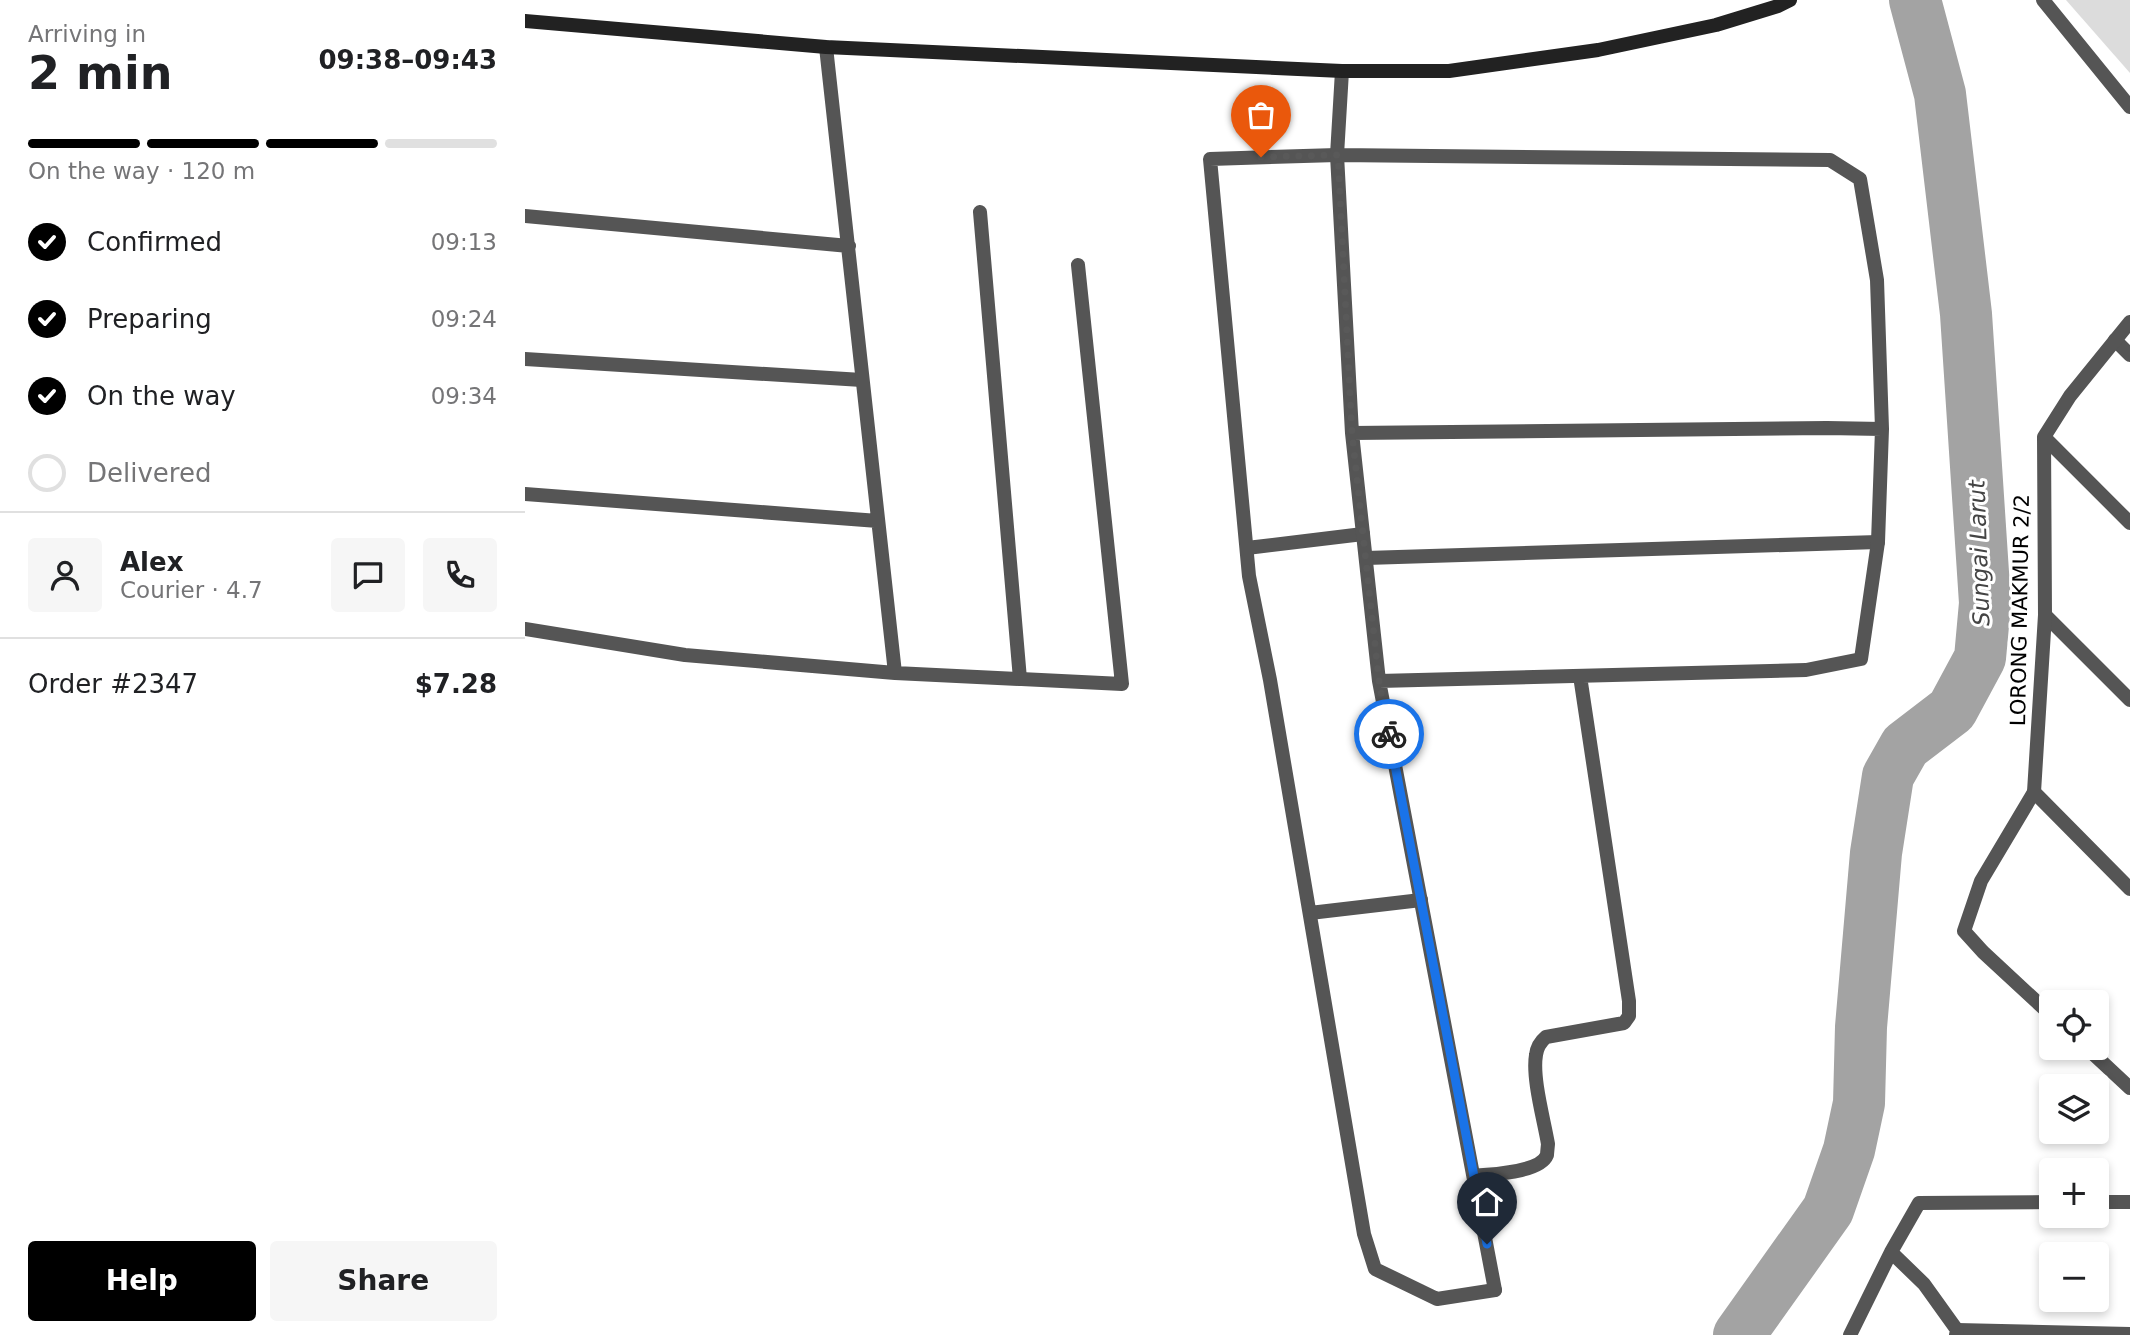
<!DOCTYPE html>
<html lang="en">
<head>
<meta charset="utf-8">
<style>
  body { margin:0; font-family:"DejaVu Sans",sans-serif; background:#f6f6f6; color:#202124; height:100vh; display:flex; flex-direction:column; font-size:26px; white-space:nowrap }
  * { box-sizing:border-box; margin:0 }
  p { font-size:23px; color:#757577 }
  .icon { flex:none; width:38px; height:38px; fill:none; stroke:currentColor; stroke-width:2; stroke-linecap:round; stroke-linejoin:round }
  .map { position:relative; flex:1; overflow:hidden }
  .side { display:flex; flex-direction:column; background:#fff; width:525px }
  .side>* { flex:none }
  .tools { position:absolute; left:1514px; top:990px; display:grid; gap:14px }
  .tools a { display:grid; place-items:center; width:70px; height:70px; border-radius:7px; background:#fff; box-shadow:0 4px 10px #0003; font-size:35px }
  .pin { position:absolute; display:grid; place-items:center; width:60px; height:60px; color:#fff; margin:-72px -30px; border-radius:50% 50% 50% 0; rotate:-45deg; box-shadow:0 0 7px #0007 }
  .pin .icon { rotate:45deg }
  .courier { position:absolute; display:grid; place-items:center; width:70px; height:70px; margin:-35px; border:5px solid #1a73e8; border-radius:50%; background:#fff; color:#222; box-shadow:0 2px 9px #0007 }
  .headline em { font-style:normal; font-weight:700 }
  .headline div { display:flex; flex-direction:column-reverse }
  .headline { display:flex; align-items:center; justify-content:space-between; height:119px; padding:0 28px }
  h1 { font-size:46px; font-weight:700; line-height:52px }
  .bar { display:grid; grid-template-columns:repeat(4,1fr); gap:10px 7px; align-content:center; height:84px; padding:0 28px }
  .bar i { height:9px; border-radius:5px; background:#e0e0e0 }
  .bar .on { background:#000 }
  .bar p { grid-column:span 4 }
  .line { display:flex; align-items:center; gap:18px; padding:0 28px; border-top:2px solid #e0e0e0 }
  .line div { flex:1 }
  .round { display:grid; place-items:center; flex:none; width:74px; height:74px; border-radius:7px; background:#f6f6f6 }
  ol { padding:0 28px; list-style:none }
  li { display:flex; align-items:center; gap:21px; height:77px }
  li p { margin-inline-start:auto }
  li .icon { padding:7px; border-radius:50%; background:#000; color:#fff; stroke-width:4 }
  li:last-child { color:#757577 }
  li i { width:38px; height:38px; border:4px solid #e0e0e0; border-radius:50% }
  .action { display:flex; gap:14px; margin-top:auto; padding:14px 28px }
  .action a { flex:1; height:80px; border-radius:7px; background:#000; color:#fff; font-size:28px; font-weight:700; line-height:80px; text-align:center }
  .action a+a { background:#f6f6f6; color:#202124 }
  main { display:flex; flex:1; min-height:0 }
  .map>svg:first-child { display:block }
  .green { fill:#dcdcdc }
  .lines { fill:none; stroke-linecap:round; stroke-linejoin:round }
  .river { stroke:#a3a3a3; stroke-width:52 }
  .lane { stroke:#555; stroke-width:14 }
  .street { stroke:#555; stroke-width:14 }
  .secondary { stroke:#222; stroke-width:14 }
  .done { stroke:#595959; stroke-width:7; stroke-dasharray:0 12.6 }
  .route { stroke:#1a73e8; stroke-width:9 }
  .labels { text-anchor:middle; stroke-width:6; stroke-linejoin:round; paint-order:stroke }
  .street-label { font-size:21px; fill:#000; stroke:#fff }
  .water-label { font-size:23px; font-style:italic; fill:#444; stroke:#fff }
</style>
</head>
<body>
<main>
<section class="side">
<div class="headline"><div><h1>2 min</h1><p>Arriving in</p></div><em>09:38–09:43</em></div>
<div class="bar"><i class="on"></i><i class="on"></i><i class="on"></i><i></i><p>On the way · 120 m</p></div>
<ol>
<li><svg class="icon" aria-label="check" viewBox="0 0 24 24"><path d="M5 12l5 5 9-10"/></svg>Confirmed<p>09:13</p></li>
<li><svg class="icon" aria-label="check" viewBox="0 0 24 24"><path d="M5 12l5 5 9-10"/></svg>Preparing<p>09:24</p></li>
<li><svg class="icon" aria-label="check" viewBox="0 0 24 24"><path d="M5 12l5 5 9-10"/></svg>On the way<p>09:34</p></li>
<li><i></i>Delivered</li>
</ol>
<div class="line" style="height:126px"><a class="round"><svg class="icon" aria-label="person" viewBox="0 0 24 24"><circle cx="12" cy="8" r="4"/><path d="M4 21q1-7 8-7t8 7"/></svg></a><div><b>Alex</b><p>Courier · 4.7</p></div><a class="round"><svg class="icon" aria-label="chat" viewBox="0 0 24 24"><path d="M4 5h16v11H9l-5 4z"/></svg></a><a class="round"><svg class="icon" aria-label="phone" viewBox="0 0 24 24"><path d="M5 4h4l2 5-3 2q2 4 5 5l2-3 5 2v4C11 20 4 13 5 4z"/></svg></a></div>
<div class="line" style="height:91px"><div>Order #2347</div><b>$7.28</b></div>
<div class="action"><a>Help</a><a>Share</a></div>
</section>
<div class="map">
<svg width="1605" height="1335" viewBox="0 0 1605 1335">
  <rect width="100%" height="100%" fill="#fff"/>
  <path class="green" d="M 1541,0 L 1605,0 L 1605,73 Z"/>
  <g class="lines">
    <path class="river" d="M 1214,1335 L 1303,1210 L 1324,1150 L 1334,1103 L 1336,1027 L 1351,853 L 1363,776 L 1380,746 L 1427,710 L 1455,658 L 1460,603 L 1441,314 L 1415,94 L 1390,0"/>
    <path class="lane" d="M 812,155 L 685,159 L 724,576 L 745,680 L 839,1234 L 850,1269 L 912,1299 L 970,1290
      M 455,212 L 495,679
      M 1590,340 L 1605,355
      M 0,359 L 337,380
      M 722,548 L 838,534
      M 841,558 L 1353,542
      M 1520,615 L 1605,700
      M 1509,792 L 1456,881 L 1439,931 L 1458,952 L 1526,1015
      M 785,913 L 896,900
      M 1562,1048 L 1605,1088
      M 1432,1330 L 1605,1334"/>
    <path class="street" d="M 1518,0 L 1605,107
      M 301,47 L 370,673 L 597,684 L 553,265
      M 817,71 L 812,155 L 827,433 L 854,681 L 970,1290
      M 812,155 L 1305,160 L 1335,179 L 1352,280 L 1357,429 L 1353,542 L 1336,659 L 1281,670 L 854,681
      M 0,216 L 324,246
      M 1605,322 L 1545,396 L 1519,437 L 1520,615 L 1509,792 L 1605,889
      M 827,433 L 1302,428 L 1357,429
      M 1519,437 L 1605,523
      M 0,494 L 353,521
      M 0,629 L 160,655 L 370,673
      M 949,1176 C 966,1174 1015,1173 1022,1155 C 1022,1154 1023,1144 1023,1144 C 1019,1120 1007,1078 1011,1055 C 1012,1047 1015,1042 1021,1037 L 1099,1023 L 1104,1016 L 1104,1001 L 1055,676
      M 1572,1202 L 1605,1202
      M 1366,1252 L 1399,1284 L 1432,1330 L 1431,1335
      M 1325,1335 L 1366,1252 L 1394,1203 L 1526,1202"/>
    <path class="secondary" d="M 0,21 L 301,47 L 817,71 L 924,71 L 1073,50 L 1191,25 L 1253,6 L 1265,0"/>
  </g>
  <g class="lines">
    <path class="done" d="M 736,157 L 813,155 L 827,433 L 854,681 L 864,734"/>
    <path class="route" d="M 864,734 L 962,1244"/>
  </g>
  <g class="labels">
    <g class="street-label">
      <text transform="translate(1495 610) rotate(-89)" y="7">LORONG MAKMUR 2/2</text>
    </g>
    <g class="water-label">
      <text transform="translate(1454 553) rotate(-92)" y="8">Sungai Larut</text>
    </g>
  </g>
</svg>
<div class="tools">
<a><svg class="icon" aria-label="locate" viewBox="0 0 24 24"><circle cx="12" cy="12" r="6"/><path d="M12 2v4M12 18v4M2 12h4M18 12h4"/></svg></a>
<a><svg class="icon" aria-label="layers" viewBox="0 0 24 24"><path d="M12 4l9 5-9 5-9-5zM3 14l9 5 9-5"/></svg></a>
<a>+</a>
<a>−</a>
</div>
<div class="pin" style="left:736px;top:157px;background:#ea580c"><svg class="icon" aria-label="bag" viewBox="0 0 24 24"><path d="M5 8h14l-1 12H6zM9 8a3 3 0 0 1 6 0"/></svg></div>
<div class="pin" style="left:962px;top:1244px;background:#1f2937"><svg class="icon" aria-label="home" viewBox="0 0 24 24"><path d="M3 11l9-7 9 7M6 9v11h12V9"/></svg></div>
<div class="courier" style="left:864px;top:734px"><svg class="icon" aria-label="bike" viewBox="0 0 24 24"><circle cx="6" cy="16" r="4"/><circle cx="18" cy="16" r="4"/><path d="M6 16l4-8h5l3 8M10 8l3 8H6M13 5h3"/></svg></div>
</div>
</main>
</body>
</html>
